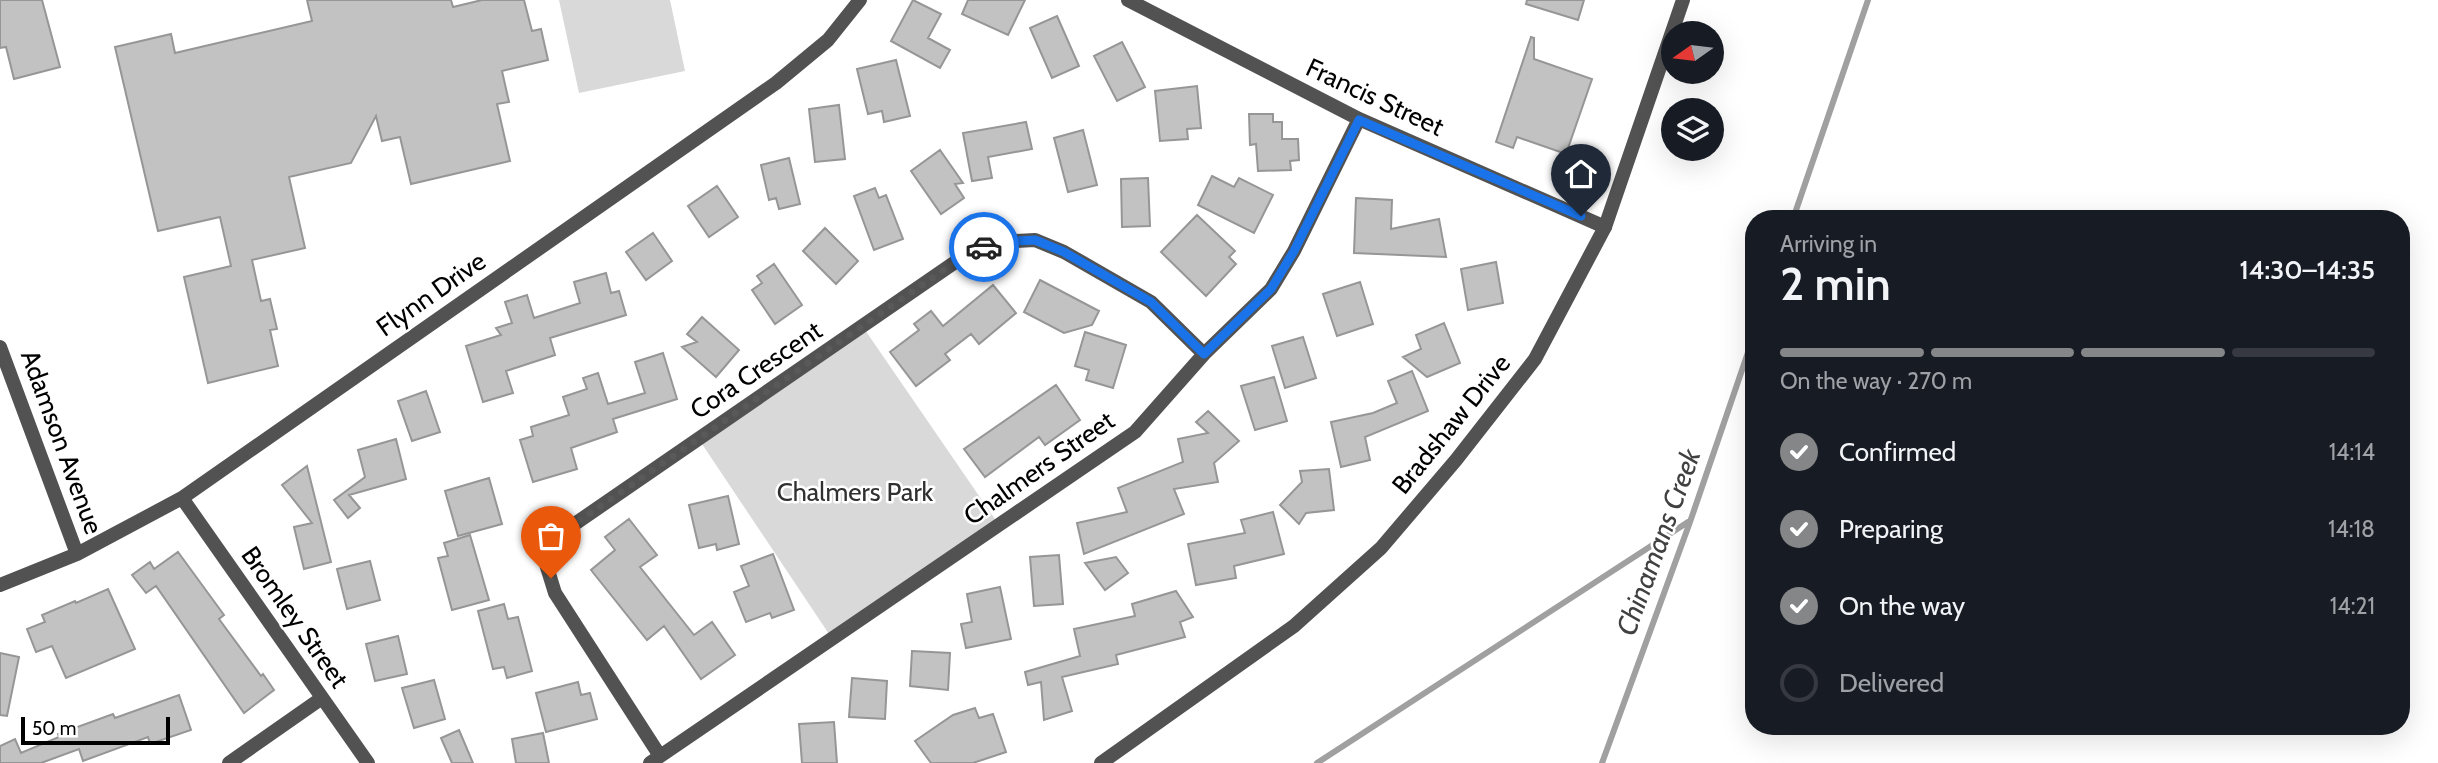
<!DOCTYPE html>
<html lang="en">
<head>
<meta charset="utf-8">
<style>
  body { margin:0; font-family:Cabin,sans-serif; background:#20242c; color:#f1f3f6; height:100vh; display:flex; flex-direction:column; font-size:26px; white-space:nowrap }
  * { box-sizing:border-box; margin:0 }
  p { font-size:23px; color:#9ea1a6 }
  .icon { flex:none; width:38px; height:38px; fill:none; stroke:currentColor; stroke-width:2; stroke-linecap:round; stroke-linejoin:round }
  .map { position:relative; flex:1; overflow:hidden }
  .sheet { position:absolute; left:1745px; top:210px; width:665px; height:525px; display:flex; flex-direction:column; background:#171b24; border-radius:28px; box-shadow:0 7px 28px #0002 }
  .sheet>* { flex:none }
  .needle { width:46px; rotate:256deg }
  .buttons { position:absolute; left:1661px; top:21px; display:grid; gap:14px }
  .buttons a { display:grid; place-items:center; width:63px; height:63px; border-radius:50%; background:#171b24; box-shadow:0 7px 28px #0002; font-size:35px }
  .scale { position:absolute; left:21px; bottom:18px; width:149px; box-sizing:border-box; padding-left:7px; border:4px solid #000; border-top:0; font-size:19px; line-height:24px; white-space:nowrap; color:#000; -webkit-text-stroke:5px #fff; paint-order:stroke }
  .pin { position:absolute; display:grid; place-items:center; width:60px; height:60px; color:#fff; margin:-72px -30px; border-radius:50% 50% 50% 0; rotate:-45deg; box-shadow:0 0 7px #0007 }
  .pin .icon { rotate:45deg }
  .courier { position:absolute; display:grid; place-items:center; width:70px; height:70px; margin:-35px; border:5px solid #1a73e8; border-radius:50%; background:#fff; color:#222; box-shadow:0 2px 9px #0007 }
  .overview em { font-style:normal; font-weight:600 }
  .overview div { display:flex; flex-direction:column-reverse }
  .overview { display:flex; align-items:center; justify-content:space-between; height:119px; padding:0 35px }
  h1 { font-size:46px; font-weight:600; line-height:52px }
  .bar { display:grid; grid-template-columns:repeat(4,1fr); gap:10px 7px; align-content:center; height:84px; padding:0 35px }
  .bar i { height:9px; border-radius:5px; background:#363941 }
  .bar .selected { background:#858687 }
  .bar p { grid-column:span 4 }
  ol { padding:0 35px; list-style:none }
  li { display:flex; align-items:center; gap:21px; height:77px }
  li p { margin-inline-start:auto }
  li .icon { padding:7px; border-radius:50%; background:#858687; color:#fff; stroke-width:4 }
  li:last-child { color:#9ea1a6 }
  li i { width:38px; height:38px; border:4px solid #363941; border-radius:50% }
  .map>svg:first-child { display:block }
  .green { fill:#d9d9d9 }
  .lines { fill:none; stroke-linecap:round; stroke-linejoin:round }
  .stream { stroke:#a0a0a0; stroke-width:6 }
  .building { fill:#c2c2c2; stroke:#969696; stroke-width:2 }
  .minor { stroke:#525252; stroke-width:14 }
  .tertiary { stroke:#525252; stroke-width:14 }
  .done { stroke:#595959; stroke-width:7; stroke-dasharray:0 12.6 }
  .route { stroke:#1a73e8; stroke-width:9 }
  .labels { text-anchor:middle; stroke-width:5; stroke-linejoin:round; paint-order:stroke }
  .street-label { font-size:26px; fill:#000; stroke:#fff }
  .park-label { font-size:26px; fill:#303030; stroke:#fff }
  .water-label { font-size:28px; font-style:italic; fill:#414141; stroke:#fff }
</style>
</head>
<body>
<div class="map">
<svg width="2438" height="763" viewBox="0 0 2438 763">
  <rect width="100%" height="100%" fill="#fff"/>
  <path class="green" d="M 559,0 L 670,0 L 685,71 L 579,93 Z
    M 863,327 L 999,525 L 833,640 L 698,438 Z"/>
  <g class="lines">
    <path class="stream" d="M 1793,219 L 1868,0
      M 1317,763 L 1688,522
      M 1602,763 L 1690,522 L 1754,335"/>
  </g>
  <path class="building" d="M 0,0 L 42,0 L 60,67 L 14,79 L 6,47 L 0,48 Z
    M 307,0 L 451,0 L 453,7 L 482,0 L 524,0 L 532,31 L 541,29 L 548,60 L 502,71 L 509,102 L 497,104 L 510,161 L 411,184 L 400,137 L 382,141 L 376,116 L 351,163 L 289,177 L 305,248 L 252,260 L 261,301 L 270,299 L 277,329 L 270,330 L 278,366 L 208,383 L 184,277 L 231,266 L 220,217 L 158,231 L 115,47 L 171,34 L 175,53 L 312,21 Z
    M 913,0 L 941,14 L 928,38 L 950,50 L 940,68 L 891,41 Z
    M 968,0 L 1025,0 L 1008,35 L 962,14 Z
    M 1527,0 L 1584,0 L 1578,20 L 1526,4 Z
    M 1057,16 L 1079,66 L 1052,78 L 1030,28 Z
    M 1531,37 L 1534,38 L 1534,59 L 1592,79 L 1566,154 L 1517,137 L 1513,148 L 1496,142 Z
    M 1122,42 L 1145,87 L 1117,101 L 1094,56 Z
    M 896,60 L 910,116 L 884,122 L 882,111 L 868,114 L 857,69 Z
    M 1197,86 L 1201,128 L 1187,129 L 1188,139 L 1160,141 L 1155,91 Z
    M 839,105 L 845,159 L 815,162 L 809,109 Z
    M 1249,114 L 1273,114 L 1273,122 L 1282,122 L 1282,139 L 1298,139 L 1299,160 L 1290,161 L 1291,170 L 1258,171 L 1256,144 L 1250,145 Z
    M 1026,122 L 1032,149 L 988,157 L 992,178 L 972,181 L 963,133 Z
    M 1083,130 L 1097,185 L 1068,192 L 1054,138 Z
    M 940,150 L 963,183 L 955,184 L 964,198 L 941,214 L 911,171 Z
    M 789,158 L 800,204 L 779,209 L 776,198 L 769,200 L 761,165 Z
    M 1212,176 L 1234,187 L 1239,178 L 1273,195 L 1254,233 L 1198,205 Z
    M 1148,178 L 1150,226 L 1122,227 L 1121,179 Z
    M 717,186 L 738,217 L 709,237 L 688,206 Z
    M 875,188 L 879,198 L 886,195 L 903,239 L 874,250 L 854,196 Z
    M 1356,198 L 1392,200 L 1391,229 L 1439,219 L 1446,257 L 1354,253 Z
    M 1197,215 L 1235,251 L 1229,257 L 1236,264 L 1206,296 L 1161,252 Z
    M 825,228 L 858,261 L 836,284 L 803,251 Z
    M 653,233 L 672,261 L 646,280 L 626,252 Z
    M 1496,262 L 1503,303 L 1468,310 L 1461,269 Z
    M 774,264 L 802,305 L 775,324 L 752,290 L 762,283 L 757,276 Z
    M 606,273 L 611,293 L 619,291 L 626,315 L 550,338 L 555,355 L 506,371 L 513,393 L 483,402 L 466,346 L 501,335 L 496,328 L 512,323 L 505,302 L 527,295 L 534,318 L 580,303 L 574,282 Z
    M 1040,280 L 1099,311 L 1092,325 L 1064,333 L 1024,312 Z
    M 1360,282 L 1373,324 L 1337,336 L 1323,294 Z
    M 993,285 L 1016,313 L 979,344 L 971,334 L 945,354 L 950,360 L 916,386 L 890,352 L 919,330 L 914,324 L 931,311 L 943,326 Z
    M 702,317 L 739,350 L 716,377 L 682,347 L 697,342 L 687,334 Z
    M 1444,323 L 1460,363 L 1427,377 L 1403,357 L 1421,349 L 1416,335 Z
    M 1085,332 L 1126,345 L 1113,388 L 1086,380 L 1089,370 L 1075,366 Z
    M 1303,337 L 1316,378 L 1285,388 L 1272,346 Z
    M 663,353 L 677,399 L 613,419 L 617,432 L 571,448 L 577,469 L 533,482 L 520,440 L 533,436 L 531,427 L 569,415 L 563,397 L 587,389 L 583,378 L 598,373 L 608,404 L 645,393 L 635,362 Z
    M 1412,371 L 1428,411 L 1365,437 L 1370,460 L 1341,467 L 1331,422 L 1373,413 L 1397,403 L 1388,381 Z
    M 1274,377 L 1287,421 L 1255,430 L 1241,386 Z
    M 1056,385 L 1080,420 L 1045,445 L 1039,437 L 985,477 L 964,449 Z
    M 426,391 L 440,432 L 412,441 L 398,401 Z
    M 1208,411 L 1239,441 L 1214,463 L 1218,482 L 1174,489 L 1184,514 L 1084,554 L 1077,523 L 1127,512 L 1118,488 L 1183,462 L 1178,439 L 1208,433 L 1196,422 Z
    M 396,439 L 406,479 L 349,495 L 360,508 L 348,518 L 334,500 L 365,477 L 358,450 Z
    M 307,466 L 331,562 L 304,569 L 294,527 L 312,523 L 282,485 Z
    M 1329,469 L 1334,510 L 1306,513 L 1299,524 L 1280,505 L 1302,482 L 1300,471 Z
    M 489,478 L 502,524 L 458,536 L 445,491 Z
    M 728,496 L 739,544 L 717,550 L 716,544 L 699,548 L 689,505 Z
    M 1273,512 L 1284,554 L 1234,566 L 1236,578 L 1196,585 L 1188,544 L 1245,533 L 1241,520 Z
    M 629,519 L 657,555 L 640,567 L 694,635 L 712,622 L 735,655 L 701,679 L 664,626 L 647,640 L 591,570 L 615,550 L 605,537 Z
    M 470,535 L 489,600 L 452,610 L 438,558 L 448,556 L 444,543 Z
    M 178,552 L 224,615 L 219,619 L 261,676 L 263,674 L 274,690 L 244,713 L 156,586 L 146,593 L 132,575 L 150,562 L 154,569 Z
    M 773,554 L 794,610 L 772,618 L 770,613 L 746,622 L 734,592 L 749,586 L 741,566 Z
    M 1059,555 L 1063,604 L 1034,606 L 1030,557 Z
    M 1116,557 L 1128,573 L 1105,590 L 1085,563 Z
    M 370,561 L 380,600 L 347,609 L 337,569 Z
    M 1000,587 L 1011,639 L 966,648 L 961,624 L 972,622 L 967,594 Z
    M 108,589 L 135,649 L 66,678 L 52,646 L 36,652 L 27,629 L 45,622 L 42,615 L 75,601 L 76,603 Z
    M 1176,591 L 1193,617 L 1180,622 L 1185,637 L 1116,655 L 1118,664 L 1062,677 L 1072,711 L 1044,720 L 1041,682 L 1028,685 L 1025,672 L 1080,656 L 1074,629 L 1135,616 L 1132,604 Z
    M 504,604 L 508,619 L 518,617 L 532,671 L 507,678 L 504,667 L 493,669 L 478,611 Z
    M 398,636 L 407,674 L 375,681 L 366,644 Z
    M 912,651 L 950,653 L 948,690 L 910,686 Z
    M 0,653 L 19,657 L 7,716 L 0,715 Z
    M 852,678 L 887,681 L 885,719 L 849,717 Z
    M 434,680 L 445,719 L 414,728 L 402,688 Z
    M 578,682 L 581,695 L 590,693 L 597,719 L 546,732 L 536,693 Z
    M 179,695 L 191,730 L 150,744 L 148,737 L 83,761 L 79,749 L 41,763 L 0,763 L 0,746 L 15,739 L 21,753 L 59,737 L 58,734 L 113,714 L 115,718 Z
    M 975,708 L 979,718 L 993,714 L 1006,752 L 973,763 L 931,763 L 915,741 L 953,715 Z
    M 834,722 L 837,763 L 802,763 L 799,724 Z
    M 459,730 L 473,763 L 452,763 L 441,738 Z
    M 543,733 L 549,763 L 516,763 L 512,739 Z"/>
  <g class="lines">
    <path class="minor" d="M 1128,0 L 1359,119 L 1605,227
      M 0,347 L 77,554
      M 182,498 L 368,763
      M 0,585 L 77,554 L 182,498 L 776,83 L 828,40 L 860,0
      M 660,756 L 555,593 L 546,564 L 547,543 L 967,254 L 995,242 L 1035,240 L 1064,252 L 1151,302 L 1204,354
      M 229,763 L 322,698
      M 650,763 L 1135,432 L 1204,354 L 1271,289 L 1294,251 L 1359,119"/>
    <path class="tertiary" d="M 1101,763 L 1294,626 L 1381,548 L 1456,460 L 1535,359 L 1605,227 L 1683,0"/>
  </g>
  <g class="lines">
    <path class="done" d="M 551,578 L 546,564 L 547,543 L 967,254 L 984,247"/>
    <path class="route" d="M 984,247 L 995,242 L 1035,240 L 1064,252 L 1151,302 L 1204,354 L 1271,289 L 1294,251 L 1359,120 L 1581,216"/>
  </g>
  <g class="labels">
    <g class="street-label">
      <text transform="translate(1375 97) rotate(25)" y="9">Francis Street</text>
      <text transform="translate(431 294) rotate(-35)" y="9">Flynn Drive</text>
      <text transform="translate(756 370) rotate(-34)" y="9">Cora Crescent</text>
      <text transform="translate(1451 424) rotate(-51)" y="9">Bradshaw Drive</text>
      <text transform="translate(62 442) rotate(70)" y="9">Adamson Avenue</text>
      <text transform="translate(1039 468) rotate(-35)" y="9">Chalmers Street</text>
      <text transform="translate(295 617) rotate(55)" y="9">Bromley Street</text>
    </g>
    <g class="park-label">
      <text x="855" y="501">Chalmers Park</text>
    </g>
    <g class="water-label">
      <text transform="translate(1658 542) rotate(-70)" y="10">Chinamans Creek</text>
    </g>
  </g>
</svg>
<div class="buttons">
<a><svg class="needle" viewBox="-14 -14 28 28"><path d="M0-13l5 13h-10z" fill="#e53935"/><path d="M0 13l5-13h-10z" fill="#9ea1a6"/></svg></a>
<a><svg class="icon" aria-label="layers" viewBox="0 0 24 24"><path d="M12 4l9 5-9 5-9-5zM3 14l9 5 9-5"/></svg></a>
</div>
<div class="scale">50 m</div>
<div class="pin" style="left:551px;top:578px;background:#ea580c"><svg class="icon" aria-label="bag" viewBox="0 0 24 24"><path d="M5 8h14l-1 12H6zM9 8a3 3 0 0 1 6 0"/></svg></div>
<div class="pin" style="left:1581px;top:216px;background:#1f2937"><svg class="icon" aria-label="home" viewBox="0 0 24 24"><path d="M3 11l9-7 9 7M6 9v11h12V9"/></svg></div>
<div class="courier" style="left:984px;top:247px"><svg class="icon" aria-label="car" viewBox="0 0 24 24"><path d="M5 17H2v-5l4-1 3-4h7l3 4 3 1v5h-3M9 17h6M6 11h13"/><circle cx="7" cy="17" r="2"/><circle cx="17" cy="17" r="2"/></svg></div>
<section class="sheet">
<div class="overview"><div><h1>2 min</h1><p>Arriving in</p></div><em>14:30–14:35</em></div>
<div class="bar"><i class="selected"></i><i class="selected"></i><i class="selected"></i><i></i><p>On the way · 270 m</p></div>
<ol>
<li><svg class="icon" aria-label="check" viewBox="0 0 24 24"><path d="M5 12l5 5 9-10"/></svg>Confirmed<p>14:14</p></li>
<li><svg class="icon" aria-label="check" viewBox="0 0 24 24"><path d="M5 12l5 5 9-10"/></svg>Preparing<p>14:18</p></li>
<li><svg class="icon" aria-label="check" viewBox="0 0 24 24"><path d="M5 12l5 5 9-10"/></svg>On the way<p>14:21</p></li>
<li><i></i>Delivered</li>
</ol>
</section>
</div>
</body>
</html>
